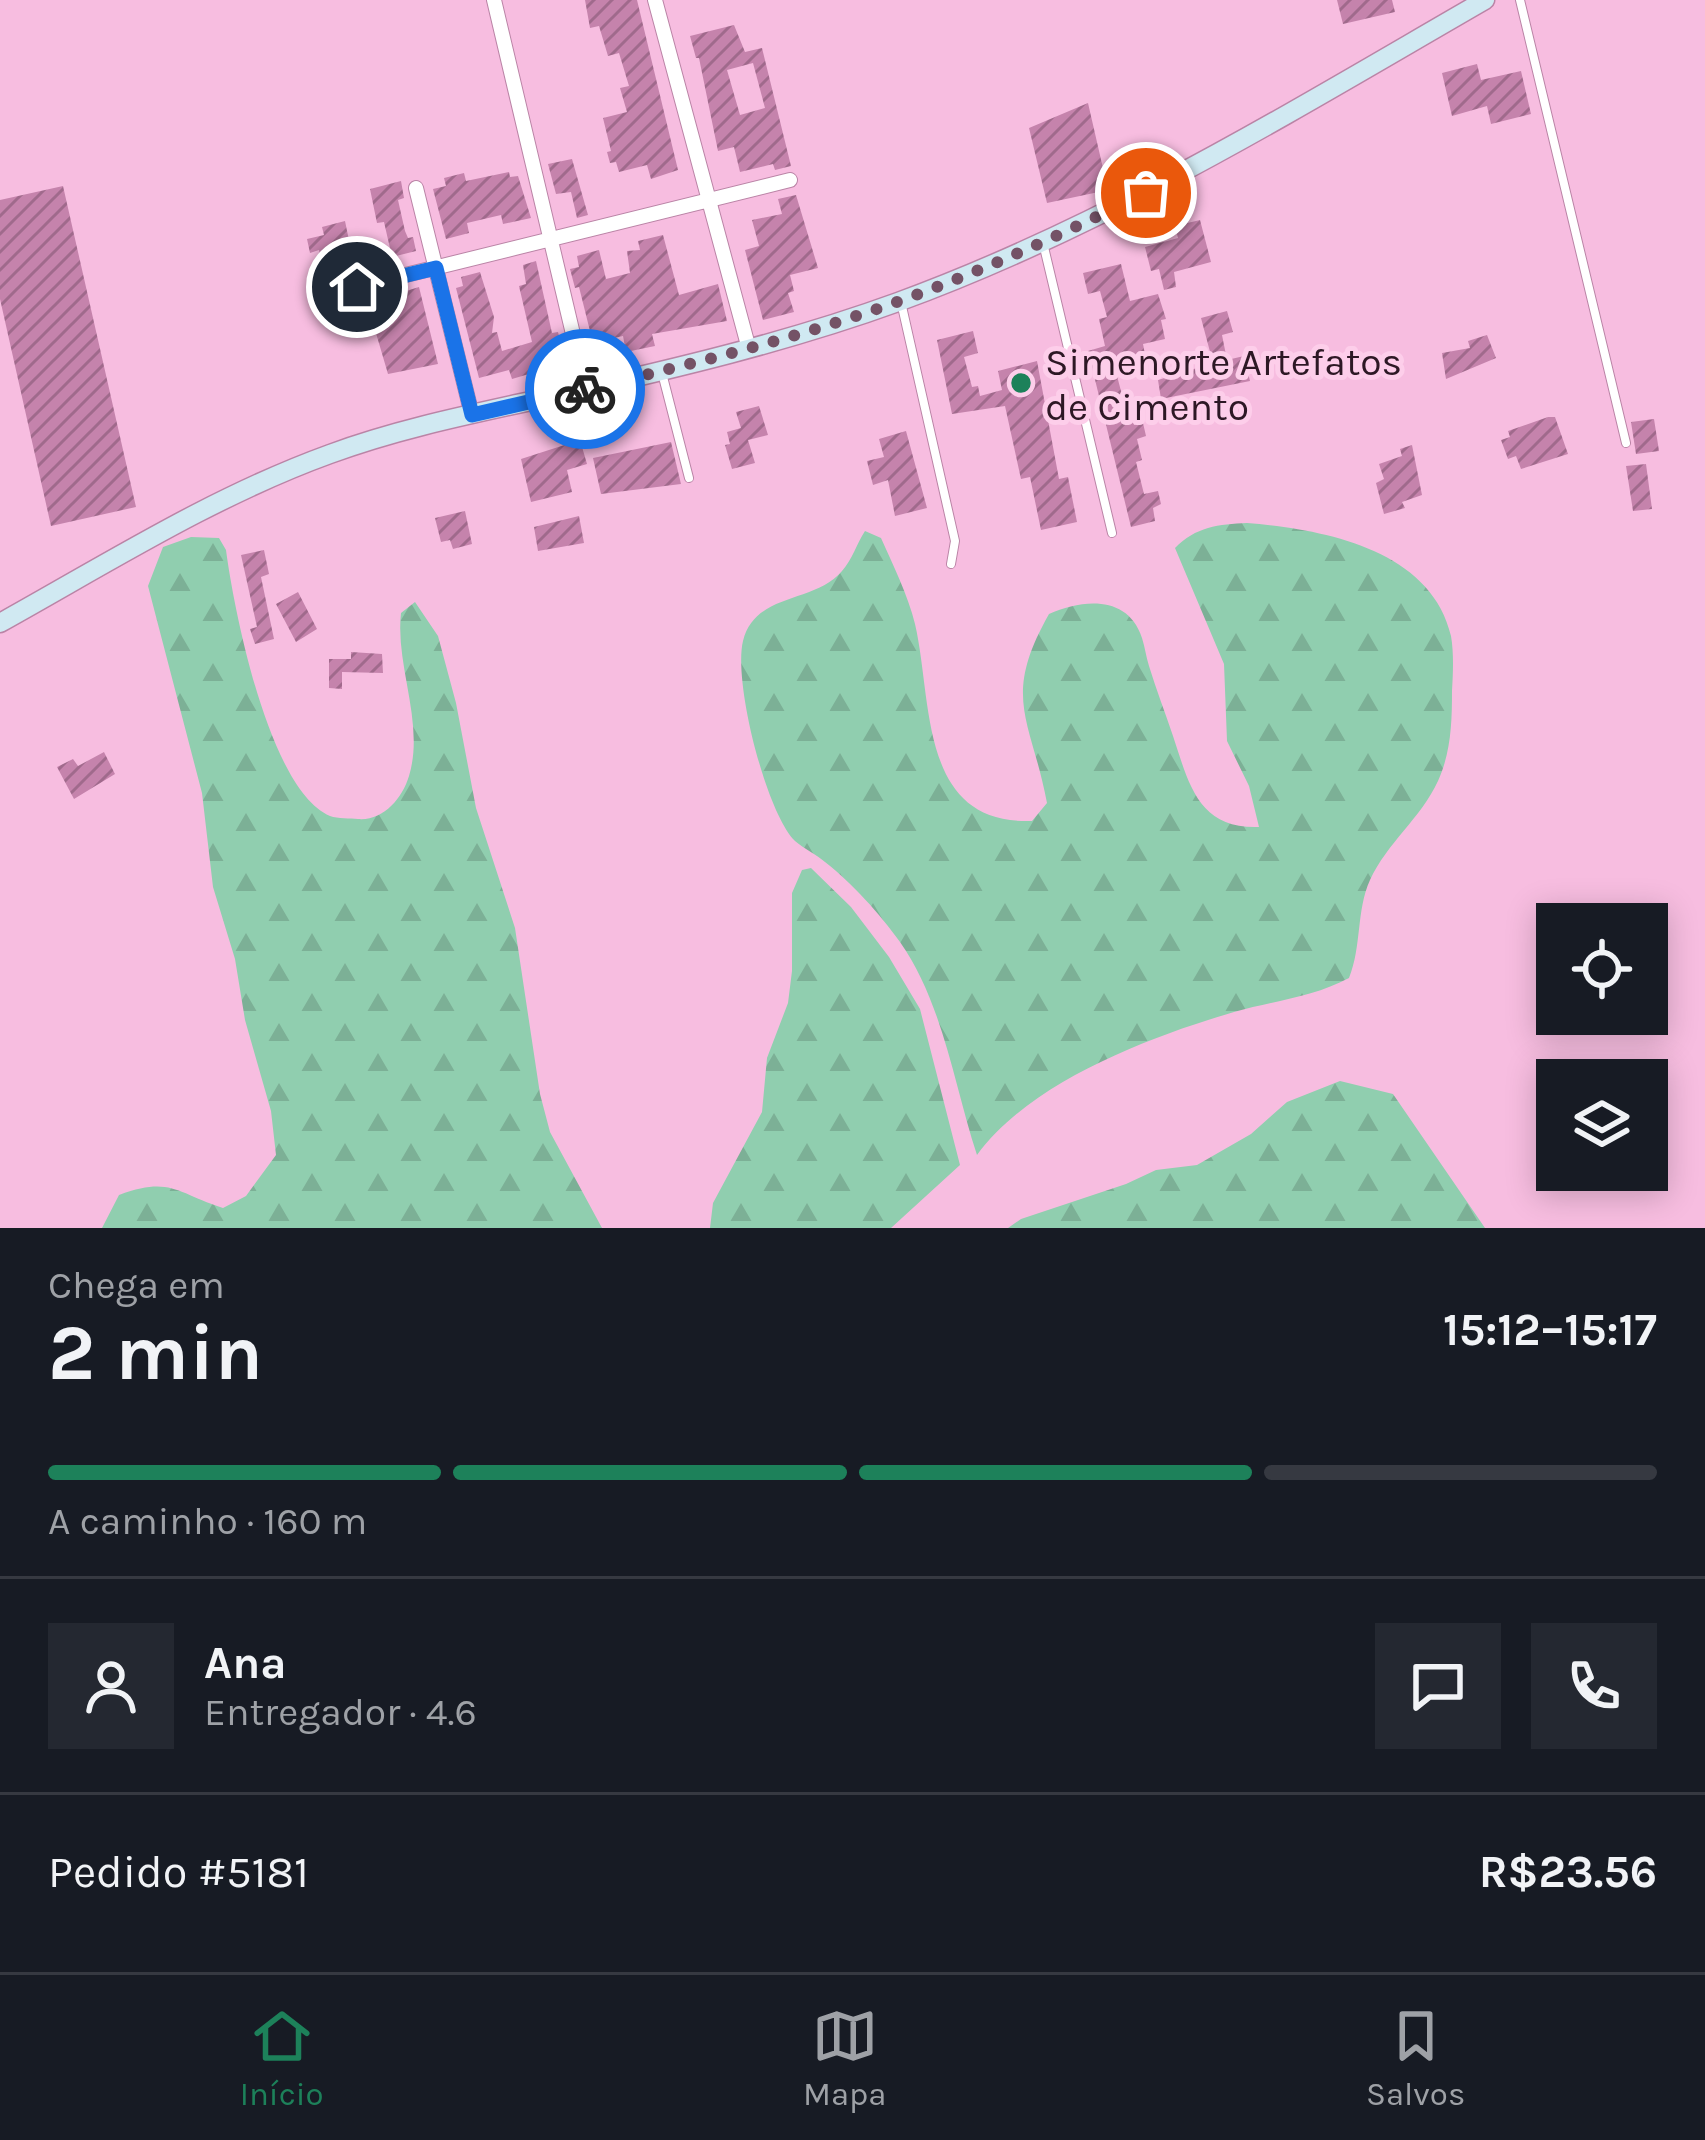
<!DOCTYPE html>
<html lang="pt">
<head>
<meta charset="utf-8">
<style>
  body { margin:0; font-family:Karla,sans-serif; background:#242831; color:#f1f3f6; height:100vh; display:flex; flex-direction:column; font-size:45px; white-space:nowrap }
  * { box-sizing:border-box; margin:0 }
  p { font-size:39px; color:#9ea1a6 }
  .icon { flex:none; width:66px; height:66px; fill:none; stroke:currentColor; stroke-width:2; stroke-linecap:round; stroke-linejoin:round }
  .map { position:relative; height:1228px; overflow:hidden }
  .panel { display:flex; flex-direction:column; background:#171b24; flex:1 }
  .panel>* { flex:none }
  .fabs { position:absolute; left:1536px; top:903px; display:grid; gap:24px }
  .fabs a { display:grid; place-items:center; width:132px; height:132px; border-radius:0px; background:#171b24; box-shadow:0 6px 30px #0003; font-size:60px }
  .pin { position:absolute; display:grid; place-items:center; width:102px; height:102px; color:#fff; margin:-51px; border:6px solid #fff; border-radius:50%; box-shadow:0 3px 12px #0007 }
  .courier { position:absolute; display:grid; place-items:center; width:120px; height:120px; margin:-60px; border:9px solid #1a73e8; border-radius:50%; background:#fff; color:#222; box-shadow:0 3px 15px #0007 }
  .summary em { font-style:normal; font-weight:700 }
  .summary div { display:flex; flex-direction:column-reverse }
  .summary { display:flex; align-items:center; justify-content:space-between; height:204px; padding:0 48px }
  h1 { font-size:78px; font-weight:700; line-height:90px }
  .bar { display:grid; grid-template-columns:repeat(4,1fr); gap:18px 12px; align-content:center; height:144px; padding:0 48px }
  .bar i { height:15px; border-radius:9px; background:#363941 }
  .bar .active { background:#1d815a }
  .bar p { grid-column:span 4 }
  .line { display:flex; align-items:center; gap:30px; padding:0 48px; border-top:3px solid #363941 }
  .line div { flex:1 }
  .round { display:grid; place-items:center; flex:none; width:126px; height:126px; border-radius:0px; background:#242831 }
  .tab-bar { display:flex; justify-content:space-around; align-items:center; height:168px; border-top:3px solid #363941; background:#171b24; font-size:33px; color:#9ea1a6 }
  .tab-bar a { display:grid; justify-items:center; gap:6px }
  .tab-bar .active { color:#1d815a }
  .map>svg:first-child { display:block }
  .forest { fill:url(#forest-firs) }
  .building { fill:url(#building-hatch); fill-rule:evenodd }
  .lines { fill:none; stroke-linecap:round; stroke-linejoin:round }
  .service-casing { stroke:#ba84a6; stroke-width:10 }
  .minor-casing { stroke:#ba84a6; stroke-width:16 }
  .secondary-casing { stroke:#ba84a6; stroke-width:21 }
  .service { stroke:#fff; stroke-width:8 }
  .minor { stroke:#fff; stroke-width:14 }
  .secondary { stroke:#d0e9f2; stroke-width:18 }
  .done { stroke:#745266; stroke-width:12; stroke-dasharray:0 21.6 }
  .route { stroke:#1a73e8; stroke-width:15 }
  .poi-dot { fill:#1d815a; stroke:#fdceea; stroke-width:4.5 }
  .labels { text-anchor:middle; stroke-width:10; stroke-linejoin:round; paint-order:stroke }
  .poi-label { font-size:39px; fill:#2d1825; stroke:#fdceea; text-anchor:start }
</style>
</head>
<body>
<div class="map">
<svg width="1705" height="1228" viewBox="0 0 1705 1228">
  <defs>
    <pattern id="forest-firs" width="22" height="20" patternUnits="userSpaceOnUse" patternTransform="scale(3)"><rect width="22" height="20" fill="#90ceaf"/><path d="M5 1l3.5 6h-7zM16 11l3.5 6h-7z" fill="#7cb096"/></pattern>
    <pattern id="building-hatch" width="6" height="6" patternUnits="userSpaceOnUse" patternTransform="scale(3)"><rect width="6" height="6" fill="#c583ac"/><path d="M-1 1l2-2M0 6l6-6M5 7l2-2" fill="none" stroke="#a06a8c"/></pattern>
  </defs>
  <rect width="100%" height="100%" fill="#f7bde0"/>
  <path class="forest" d="M 1247,523 C 1322,529 1431,549 1451,636 C 1454,653 1453,674 1452,691 C 1452,723 1451,752 1438,781 C 1421,818 1387,843 1370,880 C 1356,911 1362,946 1349,978 C 1314,997 1272,1001 1234,1012 C 1149,1037 1030,1082 977,1155 C 954,1085 943,1003 900,942 C 880,914 852,883 825,862 C 816,854 804,849 795,841 C 766,812 733,682 743,641 C 755,592 814,604 842,571 C 852,560 857,543 865,531 L 881,538 C 893,565 908,595 915,624 C 933,701 918,825 1032,821 L 1047,803 C 1031,718 1001,699 1049,614 C 1083,599 1128,595 1142,638 C 1145,647 1146,657 1149,666 C 1156,689 1165,712 1173,736 C 1189,784 1198,829 1259,827 L 1249,786 L 1227,741 L 1224,664 L 1175,548 C 1195,527 1219,524 1247,523 Z
    M 191,537 L 219,538 L 226,550 C 234,610 269,790 330,816 C 338,819 350,818 358,819 C 383,821 402,799 409,776 C 425,723 395,666 401,613 L 415,602 L 438,636 L 456,703 L 476,808 L 515,928 L 540,1094 L 550,1132 L 602,1228 L 102,1228 L 119,1195 C 171,1176 176,1193 223,1208 L 246,1196 L 276,1155 L 271,1111 L 245,1020 L 235,959 L 213,887 L 202,793 L 148,586 L 163,547 Z
    M 811,868 L 851,907 L 889,957 L 920,1009 L 960,1165 L 891,1228 L 710,1228 L 713,1203 L 762,1112 L 767,1058 L 788,1003 L 792,971 L 792,893 L 802,870 Z
    M 1340,1081 L 1393,1094 L 1485,1228 L 1008,1228 L 1021,1219 L 1126,1184 L 1156,1170 L 1197,1165 L 1251,1134 L 1287,1102 Z"/>
  <path class="building" d="M 585,0 L 637,0 L 678,170 L 651,179 L 647,165 L 619,172 L 616,162 L 610,163 L 607,152 L 611,151 L 603,118 L 627,112 L 620,88 L 629,86 L 619,53 L 608,56 L 599,26 L 590,28 Z
    M 1337,0 L 1392,0 L 1395,12 L 1343,24 Z
    M 734,25 L 745,52 L 762,48 L 791,166 L 775,170 L 773,164 L 740,172 L 734,147 L 718,151 L 699,58 L 696,58 L 690,36 ZM 753,63 L 765,108 L 740,115 L 727,70 Z
    M 1477,64 L 1481,80 L 1521,71 L 1531,114 L 1491,124 L 1487,106 L 1452,116 L 1442,73 Z
    M 1088,103 L 1108,190 L 1047,203 L 1029,128 Z
    M 572,159 L 588,215 L 577,218 L 571,192 L 556,194 L 548,164 Z
    M 509,172 L 510,177 L 518,176 L 531,218 L 503,224 L 501,215 L 467,223 L 469,233 L 446,239 L 433,189 L 446,186 L 444,178 L 464,173 L 466,181 Z
    M 401,181 L 404,198 L 398,200 L 405,231 L 408,238 L 413,237 L 416,251 L 392,257 L 384,222 L 377,223 L 370,189 Z
    M 63,186 L 136,507 L 51,526 L 0,299 L 0,200 Z
    M 796,195 L 818,268 L 790,275 L 794,291 L 788,293 L 794,312 L 763,320 L 745,250 L 759,246 L 752,220 L 782,214 L 778,199 Z
    M 1200,220 L 1211,262 L 1174,272 L 1176,287 L 1164,290 L 1159,269 L 1151,271 L 1145,247 L 1178,238 L 1175,226 Z
    M 345,221 L 352,255 L 375,253 L 376,261 L 323,272 L 319,250 L 310,253 L 307,239 L 324,235 L 322,227 Z
    M 663,235 L 679,295 L 718,284 L 727,321 L 652,334 L 655,346 L 626,352 L 623,336 L 593,343 L 579,287 L 575,288 L 570,269 L 579,267 L 577,256 L 599,250 L 606,279 L 630,273 L 627,251 L 640,250 L 638,241 Z
    M 536,261 L 552,333 L 558,332 L 566,363 L 512,379 L 509,370 L 479,378 L 456,288 L 463,286 L 461,277 L 480,272 L 494,317 L 492,333 L 497,332 L 502,351 L 532,342 L 519,286 L 526,284 L 523,265 Z
    M 1121,264 L 1130,301 L 1158,294 L 1166,319 L 1161,320 L 1165,339 L 1143,344 L 1147,365 L 1116,372 L 1127,414 L 1131,413 L 1134,425 L 1143,423 L 1146,436 L 1137,439 L 1142,460 L 1136,462 L 1144,494 L 1158,491 L 1161,504 L 1153,508 L 1155,521 L 1131,527 L 1088,351 L 1105,346 L 1099,319 L 1107,317 L 1100,291 L 1088,294 L 1083,273 Z
    M 419,287 L 438,364 L 388,374 L 368,306 L 383,300 L 384,303 L 407,297 L 406,291 Z
    M 1227,311 L 1233,332 L 1222,335 L 1227,360 L 1244,356 L 1250,381 L 1161,399 L 1158,380 L 1213,363 L 1201,318 Z
    M 973,331 L 978,353 L 964,357 L 972,387 L 978,386 L 980,396 L 1002,390 L 998,371 L 1037,361 L 1059,479 L 1068,477 L 1077,522 L 1041,530 L 1030,477 L 1021,479 L 1005,406 L 952,414 L 937,340 Z
    M 1487,335 L 1496,358 L 1446,379 L 1442,353 L 1470,348 L 1468,341 Z
    M 759,406 L 768,435 L 748,440 L 755,463 L 732,469 L 725,445 L 730,444 L 727,432 L 741,428 L 736,412 Z
    M 1548,417 L 1555,417 L 1568,454 L 1521,469 L 1516,456 L 1508,459 L 1501,440 L 1510,437 L 1508,431 Z
    M 1654,419 L 1659,451 L 1636,454 L 1631,422 Z
    M 906,431 L 927,508 L 895,516 L 888,480 L 873,485 L 867,461 L 884,457 L 879,439 Z
    M 580,440 L 587,464 L 567,470 L 572,492 L 531,502 L 521,459 Z
    M 671,442 L 681,484 L 601,494 L 593,458 Z
    M 1412,445 L 1422,495 L 1402,502 L 1405,508 L 1384,514 L 1376,483 L 1384,479 L 1379,464 L 1402,456 L 1400,449 Z
    M 1646,464 L 1652,509 L 1633,511 L 1626,466 Z
    M 465,511 L 472,544 L 453,549 L 450,540 L 441,542 L 435,518 Z
    M 579,516 L 584,543 L 538,551 L 534,527 Z
    M 264,550 L 269,574 L 261,577 L 274,639 L 255,644 L 250,629 L 257,627 L 241,555 Z
    M 298,592 L 317,629 L 296,642 L 276,604 Z
    M 351,652 L 382,654 L 383,673 L 342,672 L 342,689 L 329,688 L 329,659 L 351,659 Z
    M 104,752 L 115,774 L 74,799 L 57,767 L 73,759 L 78,766 Z"/>
  <g class="lines">
    <g class="service-casing">
      <path id="service" d="M 1520,0 L 1626,443
        M 1043,243 L 1112,533
        M 901,302 L 955,541 L 951,564
        M 662,373 L 689,478"/>
    </g>
    <g class="minor-casing">
      <path id="minor" d="M 494,0 L 586,389
        M 655,0 L 749,349
        M 416,188 L 472,415
        M 357,287 L 790,180"/>
    </g>
    <g class="secondary-casing">
      <path id="secondary" d="M 0,623 C 108,563 214,496 330,454 C 403,427 482,412 558,395 C 673,369 788,342 898,302 C 1106,226 1294,110 1485,0"/>
    </g>
    <use href="#service" class="service"/>
    <use href="#minor" class="minor"/>
    <use href="#secondary" class="secondary"/>
  </g>
  <g class="lines">
    <path class="done" d="M 585,389 C 690,365 793,339 894,303 C 981,272 1064,233 1146,193"/>
    <path class="route" d="M 357,287 L 436,268 L 472,415 L 585,389"/>
  </g>
  <circle class="poi-dot" cx="1021" cy="383" r="12"/>
  <g class="labels">
    <g class="poi-label">
      <text x="1045" y="375">Simenorte Artefatos<tspan x="1045" dy="45">de Cimento</tspan></text>
    </g>
  </g>
</svg>
<div class="fabs">
<a><svg class="icon" aria-label="locate" viewBox="0 0 24 24"><circle cx="12" cy="12" r="6"/><path d="M12 2v4M12 18v4M2 12h4M18 12h4"/></svg></a>
<a><svg class="icon" aria-label="layers" viewBox="0 0 24 24"><path d="M12 4l9 5-9 5-9-5zM3 14l9 5 9-5"/></svg></a>
</div>
<div class="pin" style="left:1146px;top:193px;background:#ea580c"><svg class="icon" aria-label="bag" viewBox="0 0 24 24"><path d="M5 8h14l-1 12H6zM9 8a3 3 0 0 1 6 0"/></svg></div>
<div class="pin" style="left:357px;top:287px;background:#1f2937"><svg class="icon" aria-label="home" viewBox="0 0 24 24"><path d="M3 11l9-7 9 7M6 9v11h12V9"/></svg></div>
<div class="courier" style="left:585px;top:389px"><svg class="icon" aria-label="bike" viewBox="0 0 24 24"><circle cx="6" cy="16" r="4"/><circle cx="18" cy="16" r="4"/><path d="M6 16l4-8h5l3 8M10 8l3 8H6M13 5h3"/></svg></div>
</div>
<section class="panel">
<div class="summary"><div><h1>2 min</h1><p>Chega em</p></div><em>15:12–15:17</em></div>
<div class="bar"><i class="active"></i><i class="active"></i><i class="active"></i><i></i><p>A caminho · 160 m</p></div>
<div class="line" style="height:216px"><a class="round"><svg class="icon" aria-label="person" viewBox="0 0 24 24"><circle cx="12" cy="8" r="4"/><path d="M4 21q1-7 8-7t8 7"/></svg></a><div><b>Ana</b><p>Entregador · 4.6</p></div><a class="round"><svg class="icon" aria-label="chat" viewBox="0 0 24 24"><path d="M4 5h16v11H9l-5 4z"/></svg></a><a class="round"><svg class="icon" aria-label="phone" viewBox="0 0 24 24"><path d="M5 4h4l2 5-3 2q2 4 5 5l2-3 5 2v4C11 20 4 13 5 4z"/></svg></a></div>
<div class="line" style="height:156px"><div>Pedido #5181</div><b>R$23.56</b></div>
</section>
<nav class="tab-bar">
<a class="active"><svg class="icon" aria-label="home" viewBox="0 0 24 24"><path d="M3 11l9-7 9 7M6 9v11h12V9"/></svg>Início</a>
<a><svg class="icon" aria-label="map" viewBox="0 0 24 24"><path d="M3 6l6-2 6 2 6-2v14l-6 2-6-2-6 2zM9 4v14M15 6v14"/></svg>Mapa</a>
<a><svg class="icon" aria-label="saved" viewBox="0 0 24 24"><path d="M7 4h10v16l-5-4-5 4z"/></svg>Salvos</a>
</nav>
</body>
</html>
